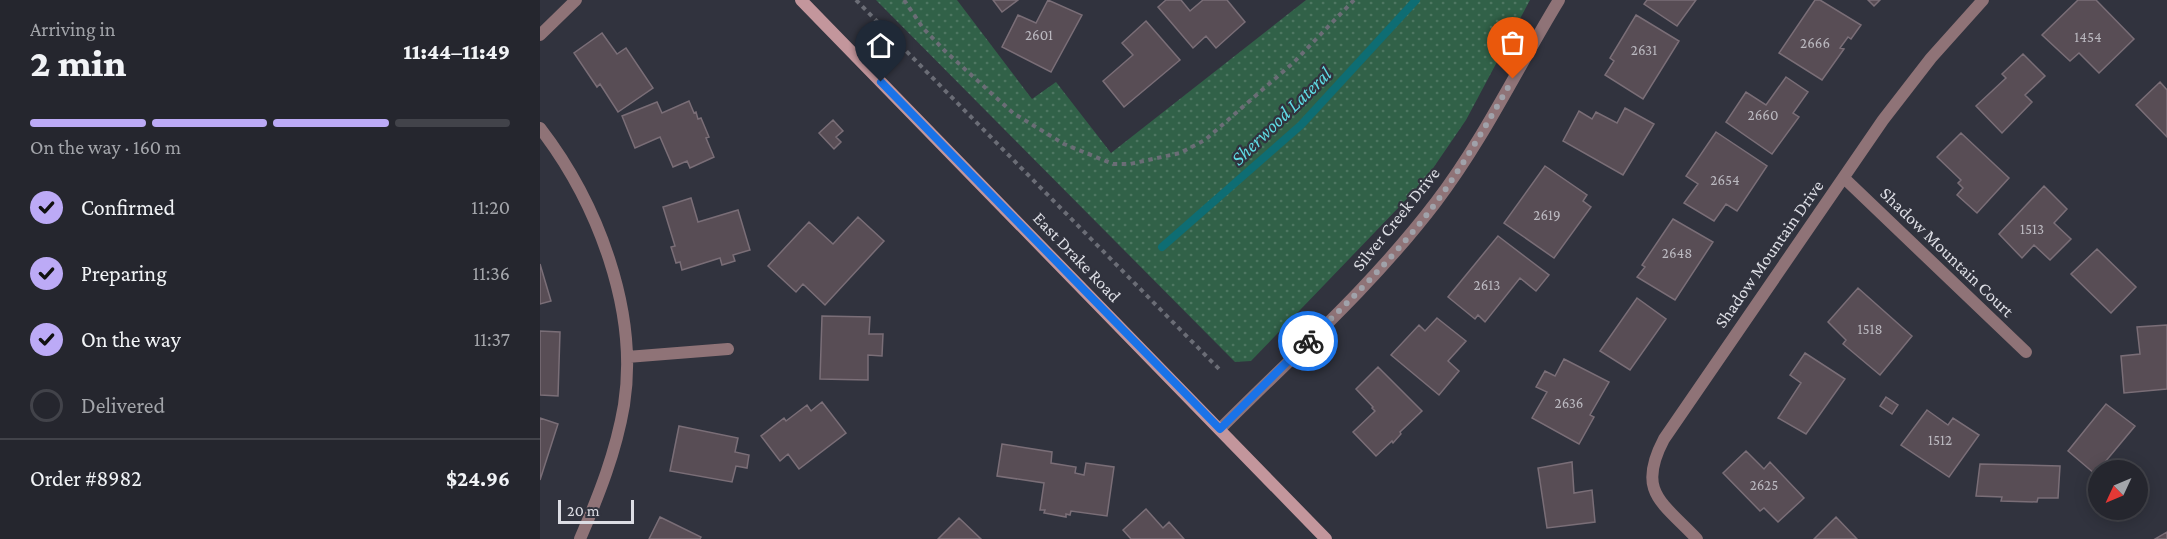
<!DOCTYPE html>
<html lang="en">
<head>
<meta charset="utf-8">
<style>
  body { margin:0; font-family:"Crimson Pro",serif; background:#2d2e36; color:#f1f3f6; height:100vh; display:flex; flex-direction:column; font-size:22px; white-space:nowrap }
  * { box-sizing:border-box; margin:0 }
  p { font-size:20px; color:#a3a5aa }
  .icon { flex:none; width:33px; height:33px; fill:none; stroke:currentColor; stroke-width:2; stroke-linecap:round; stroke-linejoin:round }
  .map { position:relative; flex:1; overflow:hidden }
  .side { display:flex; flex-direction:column; background:#25262e; width:540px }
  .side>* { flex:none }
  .needle { width:39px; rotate:226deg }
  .controls { position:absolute; left:1548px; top:460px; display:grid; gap:12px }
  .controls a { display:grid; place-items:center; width:60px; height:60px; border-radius:50%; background:#25262e; box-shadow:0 3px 15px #0003,0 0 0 2px #42434a; font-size:30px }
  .scale { position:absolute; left:18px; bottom:15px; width:76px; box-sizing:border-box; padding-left:6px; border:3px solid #dcdde4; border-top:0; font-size:16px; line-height:21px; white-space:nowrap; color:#dcdde4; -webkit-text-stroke:4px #31333e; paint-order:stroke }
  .pin { position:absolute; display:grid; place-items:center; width:51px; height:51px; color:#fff; margin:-62px -26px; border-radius:50% 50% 50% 0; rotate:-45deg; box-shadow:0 0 6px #0007 }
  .pin .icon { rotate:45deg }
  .courier { position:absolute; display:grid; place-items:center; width:60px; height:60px; margin:-30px; border:4px solid #1a73e8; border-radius:50%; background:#fff; color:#222; box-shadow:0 2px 8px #0007 }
  .summary em { font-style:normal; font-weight:800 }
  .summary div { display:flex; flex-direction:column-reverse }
  .summary { display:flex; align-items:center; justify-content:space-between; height:102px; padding:0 30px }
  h1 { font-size:39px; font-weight:800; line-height:45px }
  .bar { display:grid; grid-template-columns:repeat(4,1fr); gap:9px 6px; align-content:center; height:72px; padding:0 30px }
  .bar i { height:8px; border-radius:4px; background:#42434a }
  .bar .current { background:#bcaaf6 }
  .bar p { grid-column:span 4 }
  .line { display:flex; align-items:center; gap:15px; padding:0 30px; border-top:2px solid #42434a }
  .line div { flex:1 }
  ol { padding:0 30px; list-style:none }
  li { display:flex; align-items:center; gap:18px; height:66px }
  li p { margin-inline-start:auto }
  li .icon { padding:6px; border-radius:50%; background:#bcaaf6; color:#111; stroke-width:4 }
  li:last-child { color:#a3a5aa }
  li i { width:33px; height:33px; border:3px solid #42434a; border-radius:50% }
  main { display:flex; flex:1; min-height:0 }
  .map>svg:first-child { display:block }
  .park { fill:url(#park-dots) }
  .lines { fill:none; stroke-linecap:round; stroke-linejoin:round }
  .stream { stroke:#0e6d73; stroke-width:8 }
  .building { fill:#584d55; stroke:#7a6e77; stroke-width:1.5 }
  .path { stroke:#6b6d76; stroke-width:4; stroke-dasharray:4.5 4.5; stroke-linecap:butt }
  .street { stroke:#8f7377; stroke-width:12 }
  .secondary { stroke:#c3969c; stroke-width:12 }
  .done { stroke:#a0a2aa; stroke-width:6; stroke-dasharray:0 10.8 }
  .route { stroke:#1a73e8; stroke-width:8 }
  .labels { text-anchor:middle; stroke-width:4.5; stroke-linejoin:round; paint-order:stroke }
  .number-label { font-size:15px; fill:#bbb9c0 }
  .street-label { font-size:18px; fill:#dcdde4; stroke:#31333e }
  .water-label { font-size:20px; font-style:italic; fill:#5fdae3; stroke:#31333e }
</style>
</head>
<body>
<main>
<section class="side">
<div class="summary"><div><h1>2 min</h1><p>Arriving in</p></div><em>11:44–11:49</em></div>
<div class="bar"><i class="current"></i><i class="current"></i><i class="current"></i><i></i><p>On the way · 160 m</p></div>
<ol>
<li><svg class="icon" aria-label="check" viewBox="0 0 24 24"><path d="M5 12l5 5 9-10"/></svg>Confirmed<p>11:20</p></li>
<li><svg class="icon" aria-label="check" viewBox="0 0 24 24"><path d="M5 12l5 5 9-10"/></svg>Preparing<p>11:36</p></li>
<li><svg class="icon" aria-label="check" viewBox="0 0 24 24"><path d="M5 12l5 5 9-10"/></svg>On the way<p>11:37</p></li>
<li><i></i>Delivered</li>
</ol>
<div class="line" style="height:78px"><div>Order #8982</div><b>$24.96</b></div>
</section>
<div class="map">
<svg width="1627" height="539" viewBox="0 0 1627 539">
  <defs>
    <pattern id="park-dots" width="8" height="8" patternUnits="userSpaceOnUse" patternTransform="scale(1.5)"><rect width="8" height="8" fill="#316148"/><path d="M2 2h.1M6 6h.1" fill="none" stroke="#4e7762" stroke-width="1.8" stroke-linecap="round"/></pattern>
  </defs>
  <rect width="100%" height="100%" fill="#31333e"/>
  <path class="park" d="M 336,0 L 417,0 L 492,99 L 516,82 L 571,153 L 766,0 L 990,0 L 926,120 L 885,180 L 711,361 L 695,362 Z"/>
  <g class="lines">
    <path class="stream" d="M 622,247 L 761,125 L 876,0"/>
  </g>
  <path class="building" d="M 453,0 L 478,0 L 462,12 Z
    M 508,0 L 542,15 L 511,72 L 462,47 L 478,15 L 496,23 Z
    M 626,0 L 641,0 L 650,11 L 663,0 L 687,0 L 705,22 L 676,48 L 666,36 L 653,48 L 618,7 Z
    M 1107,0 L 1156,0 L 1137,26 L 1104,4 Z
    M 1275,0 L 1280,0 L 1321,25 L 1311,39 L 1308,37 L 1300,48 L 1304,49 L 1282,80 L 1239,53 Z
    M 1328,0 L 1340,0 L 1334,6 Z
    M 1538,0 L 1556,0 L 1594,39 L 1559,73 L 1539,53 L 1530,61 L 1502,35 Z
    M 1096,15 L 1139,41 L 1103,99 L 1065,75 L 1074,61 L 1070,58 Z
    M 606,21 L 640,60 L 584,107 L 563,81 L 593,55 L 582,43 Z
    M 62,33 L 77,54 L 86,48 L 113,88 L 78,112 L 60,84 L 57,87 L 34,53 Z
    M 1483,54 L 1505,76 L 1485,95 L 1492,102 L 1462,133 L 1436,106 L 1466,78 L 1462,74 Z
    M 1246,77 L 1268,92 L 1253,113 L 1259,117 L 1232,154 L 1186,122 L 1206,92 L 1226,105 Z
    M 1620,82 L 1627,90 L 1627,137 L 1596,105 Z
    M 149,101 L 154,113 L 156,112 L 158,119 L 161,118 L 169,137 L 166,138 L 174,157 L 150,168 L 147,161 L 133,167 L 120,137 L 95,148 L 82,116 L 117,102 L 122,113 Z
    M 1085,108 L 1114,124 L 1083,175 L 1023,141 L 1039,111 L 1052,119 L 1056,112 L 1077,123 Z
    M 293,120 L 303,131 L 296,137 L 301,142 L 294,149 L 279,133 Z
    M 1176,132 L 1227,166 L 1197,211 L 1186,204 L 1174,221 L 1144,203 L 1158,184 L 1146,176 Z
    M 1421,133 L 1469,178 L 1437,213 L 1417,195 L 1423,188 L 1418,183 L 1421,180 L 1397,157 Z
    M 1005,166 L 1047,195 L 1043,201 L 1051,207 L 1014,258 L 964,223 Z
    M 1504,186 L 1527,209 L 1514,223 L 1531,239 L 1510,260 L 1494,245 L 1482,258 L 1459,234 Z
    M 151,198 L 158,222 L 198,210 L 210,250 L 193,255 L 195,261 L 182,265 L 180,258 L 142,270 L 140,262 L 136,263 L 131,247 L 135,246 L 123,207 Z
    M 318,217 L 344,241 L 285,305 L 263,284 L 256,292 L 228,266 L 269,222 L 293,244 Z
    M 1133,219 L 1173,242 L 1135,300 L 1097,277 L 1105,267 L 1102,265 Z
    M 958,236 L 1009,275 L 996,291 L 980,278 L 945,322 L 938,315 L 935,319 L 908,297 Z
    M 1557,249 L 1596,287 L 1571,313 L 1531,274 Z
    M 0,264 L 11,301 L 0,304 Z
    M 1318,288 L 1372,336 L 1340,375 L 1303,344 L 1306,340 L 1288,322 Z
    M 1097,298 L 1126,319 L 1090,370 L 1060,351 Z
    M 282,316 L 330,317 L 329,334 L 343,334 L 342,356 L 328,355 L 328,380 L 280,379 Z
    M 897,318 L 926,341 L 908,361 L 919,371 L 899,395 L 851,355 L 879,325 L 885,331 Z
    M 1627,325 L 1627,389 L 1584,393 L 1581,356 L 1600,354 L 1597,327 Z
    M 0,331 L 20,332 L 18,396 L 0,395 Z
    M 1265,353 L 1305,379 L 1266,434 L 1238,418 L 1261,383 L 1250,375 Z
    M 1024,359 L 1069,382 L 1050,415 L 1054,417 L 1039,444 L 992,418 L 1007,392 L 996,387 L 1005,371 L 1015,376 Z
    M 838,367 L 882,411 L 860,432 L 861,434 L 853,443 L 852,441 L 836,456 L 813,432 L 835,411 L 832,408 L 833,407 L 816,389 Z
    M 1346,397 L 1358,405 L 1352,414 L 1340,406 Z
    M 282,402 L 306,433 L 259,469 L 248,454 L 240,461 L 221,436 L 244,418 L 246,421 L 267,405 L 271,411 Z
    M 1566,404 L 1595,426 L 1555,474 L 1528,451 Z
    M 1387,410 L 1408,425 L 1413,418 L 1439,435 L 1409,477 L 1361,445 Z
    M 0,418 L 18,424 L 0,480 Z
    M 139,426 L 198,438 L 195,452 L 209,455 L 207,468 L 196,466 L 192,482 L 130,471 Z
    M 462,444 L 512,452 L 511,463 L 536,467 L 535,473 L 544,475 L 546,463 L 574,467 L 567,516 L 531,511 L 530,515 L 526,514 L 526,517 L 504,513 L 505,510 L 500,510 L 504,483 L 457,476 Z
    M 1206,451 L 1224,469 L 1230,462 L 1264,498 L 1238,522 L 1224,508 L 1220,511 L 1183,473 Z
    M 1032,462 L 1034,493 L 1052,490 L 1055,522 L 1007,528 L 998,468 Z
    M 1440,464 L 1520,466 L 1518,498 L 1498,498 L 1497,502 L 1461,501 L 1462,497 L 1436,496 Z
    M 606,509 L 623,528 L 629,522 L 644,539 L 591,539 L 583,530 Z
    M 120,517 L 161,537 L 160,539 L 109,539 Z
    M 1296,517 L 1317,539 L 1274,539 Z
    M 419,518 L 441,539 L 398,539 Z
    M 1627,532 L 1627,539 L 1615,539 Z"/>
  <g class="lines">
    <path class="path" d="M 316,0 L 679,369
      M 364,0 L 383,28 L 405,51 L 473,113 L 524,144 L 573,164 L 590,164 L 640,153 L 665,140 L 753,63 L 814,0"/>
    <path class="street" d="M 0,35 L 36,0
      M 0,128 C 57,202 99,310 84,405 C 76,452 59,495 40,539
      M 1304,178 L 1486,352
      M 87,357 L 188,349
      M 680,429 C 754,355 833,285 896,202 C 944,139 978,67 1019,0
      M 1157,539 C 1122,502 1096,492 1124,439 L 1343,120 L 1391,58 L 1443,0"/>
    <path class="secondary" d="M 261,0 L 786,539"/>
  </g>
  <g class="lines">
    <path class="done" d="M 768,341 C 814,297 860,251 898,200 C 926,161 949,120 973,79"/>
    <path class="route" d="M 341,82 L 680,429 L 768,341"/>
  </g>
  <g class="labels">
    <g class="number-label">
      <text x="499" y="40">2601</text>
      <text x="1548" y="42">1454</text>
      <text x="1275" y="48">2666</text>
      <text x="1104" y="55">2631</text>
      <text x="1223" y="120">2660</text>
      <text x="1185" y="185">2654</text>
      <text x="1007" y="220">2619</text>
      <text x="1492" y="234">1513</text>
      <text x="1137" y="258">2648</text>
      <text x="947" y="290">2613</text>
      <text x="1330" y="334">1518</text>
      <text x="1029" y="408">2636</text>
      <text x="1400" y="445">1512</text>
      <text x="1224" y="490">2625</text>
    </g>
    <g class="street-label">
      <text transform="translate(856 219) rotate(-51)" y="6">Silver Creek Drive</text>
      <text transform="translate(1407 252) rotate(44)" y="6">Shadow Mountain Court</text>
      <text transform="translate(1229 254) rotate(-55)" y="6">Shadow Mountain Drive</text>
      <text transform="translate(537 257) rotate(46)" y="6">East Drake Road</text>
    </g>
    <g class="water-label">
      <text transform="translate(741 116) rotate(-44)" y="7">Sherwood Lateral</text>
    </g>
  </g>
</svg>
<div class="controls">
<a><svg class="needle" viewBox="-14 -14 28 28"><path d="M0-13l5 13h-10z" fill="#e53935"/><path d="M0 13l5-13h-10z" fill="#a3a5aa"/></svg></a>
</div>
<div class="scale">20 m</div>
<div class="pin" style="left:973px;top:79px;background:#ea580c"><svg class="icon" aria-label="bag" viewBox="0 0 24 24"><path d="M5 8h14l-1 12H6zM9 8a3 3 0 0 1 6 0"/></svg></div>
<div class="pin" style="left:341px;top:82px;background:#1f2937"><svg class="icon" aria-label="home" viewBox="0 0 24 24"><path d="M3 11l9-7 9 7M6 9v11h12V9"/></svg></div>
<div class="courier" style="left:768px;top:341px"><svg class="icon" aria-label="bike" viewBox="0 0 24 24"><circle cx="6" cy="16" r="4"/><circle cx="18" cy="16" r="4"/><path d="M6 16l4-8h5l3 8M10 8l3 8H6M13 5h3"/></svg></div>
</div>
</main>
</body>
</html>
